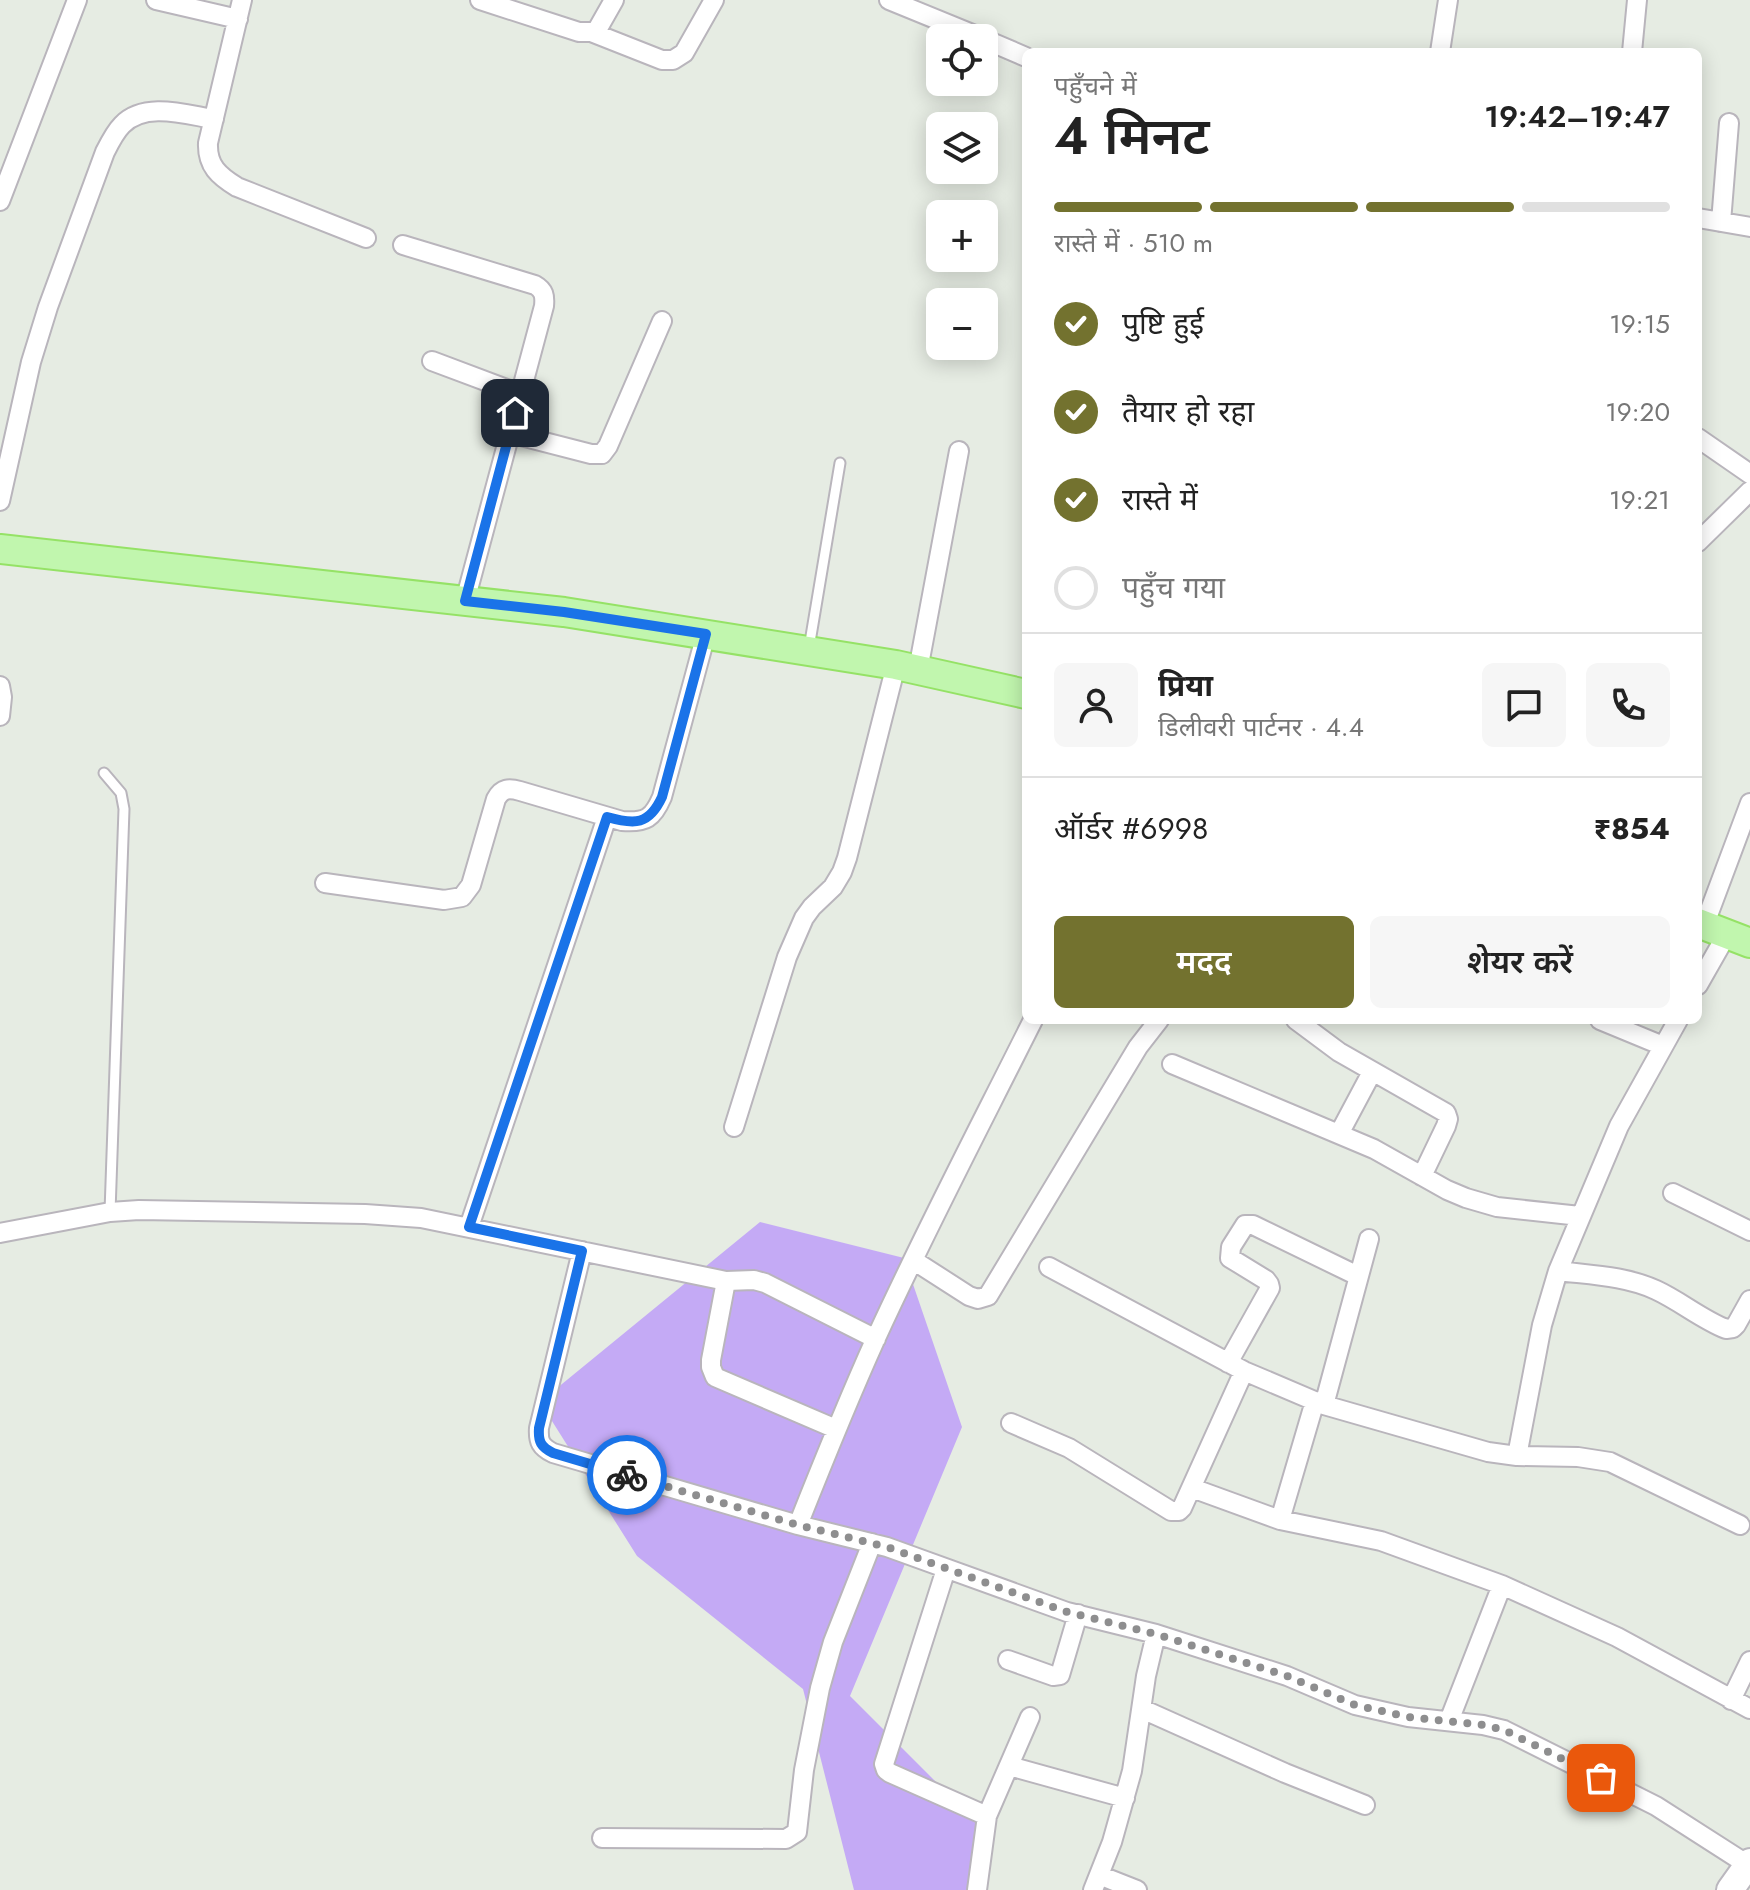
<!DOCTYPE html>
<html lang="hi">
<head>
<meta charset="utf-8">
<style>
  body { margin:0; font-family:Jost,"Noto Sans Devanagari",sans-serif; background:#f6f6f6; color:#222; height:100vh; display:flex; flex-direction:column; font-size:30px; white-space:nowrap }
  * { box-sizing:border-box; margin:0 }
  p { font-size:26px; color:#767676 }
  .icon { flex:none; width:44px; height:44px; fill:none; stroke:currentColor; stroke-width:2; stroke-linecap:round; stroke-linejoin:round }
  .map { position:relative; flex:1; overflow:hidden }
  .panel { position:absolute; left:1022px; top:48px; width:680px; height:976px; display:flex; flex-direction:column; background:#fff; border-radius:12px; box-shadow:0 4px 20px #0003 }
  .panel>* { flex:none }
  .buttons { position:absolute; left:926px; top:24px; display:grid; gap:16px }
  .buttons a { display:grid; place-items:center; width:72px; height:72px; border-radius:12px; background:#fff; box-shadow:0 4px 20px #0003; font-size:40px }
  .pin { position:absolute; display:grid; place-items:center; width:68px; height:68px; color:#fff; margin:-34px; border-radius:16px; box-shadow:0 4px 12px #0006 }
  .courier { position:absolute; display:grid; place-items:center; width:80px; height:80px; margin:-40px; border:6px solid #1a73e8; border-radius:50%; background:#fff; color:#222; box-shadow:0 2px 10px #0007 }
  .summary em { font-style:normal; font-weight:600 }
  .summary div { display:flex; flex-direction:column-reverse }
  .summary { display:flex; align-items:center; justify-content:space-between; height:136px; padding:0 32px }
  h1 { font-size:52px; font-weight:600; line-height:60px }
  .bar { display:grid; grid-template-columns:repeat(4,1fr); gap:12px 8px; align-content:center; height:96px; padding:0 32px }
  .bar i { height:10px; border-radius:6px; background:#e0e0e0 }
  .bar .selected { background:#73722f }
  .bar p { grid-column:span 4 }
  .line { display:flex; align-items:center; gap:20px; padding:0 32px; border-top:2px solid #e0e0e0 }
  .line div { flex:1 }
  .round { display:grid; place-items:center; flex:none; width:84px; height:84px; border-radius:12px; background:#f6f6f6 }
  ol { padding:0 32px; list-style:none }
  li { display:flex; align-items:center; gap:24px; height:88px }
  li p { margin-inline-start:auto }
  li .icon { padding:8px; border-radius:50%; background:#73722f; color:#fff; stroke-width:4 }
  li:last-child { color:#767676 }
  li i { width:44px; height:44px; border:4px solid #e0e0e0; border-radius:50% }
  .button { display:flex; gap:16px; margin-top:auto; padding:16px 32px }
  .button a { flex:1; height:92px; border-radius:12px; background:#73722f; color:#fff; font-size:32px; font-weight:600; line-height:92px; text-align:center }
  .button a+a { background:#f6f6f6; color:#222 }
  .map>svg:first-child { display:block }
  .water { fill:#c4aaf5 }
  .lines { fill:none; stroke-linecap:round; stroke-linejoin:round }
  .lane-casing { stroke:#b9b5bc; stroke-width:13 }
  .street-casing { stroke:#b9b5bc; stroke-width:22 }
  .secondary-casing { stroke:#bab7be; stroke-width:30 }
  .primary-casing { stroke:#95e266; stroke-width:32 }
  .lane { stroke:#fff; stroke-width:9 }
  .street { stroke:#fff; stroke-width:18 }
  .secondary { stroke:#fff; stroke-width:26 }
  .primary { stroke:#c1f6ae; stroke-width:28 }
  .done { stroke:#8e8e8f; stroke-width:8; stroke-dasharray:0 14.4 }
  .route { stroke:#1a73e8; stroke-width:10 }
</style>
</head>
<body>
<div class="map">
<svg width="1750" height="1890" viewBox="0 0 1750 1890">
  <rect width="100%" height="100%" fill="#e6ece3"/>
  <path class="water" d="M 760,1222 L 904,1258 L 962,1427 L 850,1696 L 987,1833 L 977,1890 L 854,1890 L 803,1689 L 637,1556 L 540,1402 Z"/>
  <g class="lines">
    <g class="lane-casing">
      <path id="lane" d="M 809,648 L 840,463
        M 104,773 L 121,793 L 124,809 L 110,1212"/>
    </g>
    <g class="street-casing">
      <path id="street" d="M 156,0 L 238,19
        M 242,0 L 208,143 C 207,166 219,176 237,187 L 366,238
        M 480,0 L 579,32 L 591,32 L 597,30 L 614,0
        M 889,0 L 982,38
        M 591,32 L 662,60 L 673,60 L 684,53 L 714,0
        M 984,39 L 1026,57
        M 1440,52 L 1448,0
        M 1632,52 L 1637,0
        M 0,201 L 77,0
        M 1698,218 L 1750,227
        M 1721,222 L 1729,123
        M 403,245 L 535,285 C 544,290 545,296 544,306 L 465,601
        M 432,361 L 520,394
        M 509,433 L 591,454 L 602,454 L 608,446 L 662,321
        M 1698,438 L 1750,474
        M 0,501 L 31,362 L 48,307 L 105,152 C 110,142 115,132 122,125 C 145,101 187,115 214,119
        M 1698,542 L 1750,491
        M 918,670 L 959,451
        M 0,686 L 2,697 L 0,716
        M 325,883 L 444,900 L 462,897 L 471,885 L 496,799 C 502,788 509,788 520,791 L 622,821 C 646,823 653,818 662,797 L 706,634
        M 1704,926 L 1750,803
        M 1698,985 L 1727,934
        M 1296,1020 L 1339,1052 L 1446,1113 L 1448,1119 L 1446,1126 L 1422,1176
        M 1600,1020 L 1663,1046
        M 1172,1064 L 1374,1149 L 1447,1190 L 1466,1198 L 1497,1207 L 1580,1216
        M 734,1127 L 787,957 L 804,918 L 812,907 L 833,887 L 842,872 L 847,858 L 896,665
        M 1339,1134 L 1372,1072
        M 1673,1193 L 1750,1231
        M 469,1227 L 607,817
        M 0,1233 L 110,1212 L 139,1210 L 365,1214 L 421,1218 L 726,1281 L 754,1280 L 765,1283 L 876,1339
        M 582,1251 L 539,1428 C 538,1442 541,1447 553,1453 L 798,1525 L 887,1547 L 1067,1612 L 1156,1634 L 1287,1676 L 1355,1705 L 1408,1717 L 1483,1725 L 1504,1730 L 1656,1806 L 1748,1865
        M 913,1260 L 969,1296 L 978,1299 L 988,1296 L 1138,1047 L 1159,1020
        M 1049,1267 L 1244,1371 L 1324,1405 L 1488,1452 L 1517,1456 L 1578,1457 L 1610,1462 L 1740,1525
        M 1558,1271 C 1590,1275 1626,1276 1656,1290 C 1680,1301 1701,1319 1726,1329 L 1733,1328 L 1736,1325 L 1750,1300
        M 726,1281 L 711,1360 L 711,1367 L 715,1377 L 836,1429
        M 1228,1363 L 1270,1288 L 1269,1284 L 1266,1280 L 1230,1258 L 1231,1247 L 1245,1225 L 1253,1225 L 1358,1276
        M 1324,1405 L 1369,1239
        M 1011,1423 L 1069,1448 L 1171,1511 L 1179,1511 L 1182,1508 L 1244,1371
        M 1517,1456 L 1542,1325 L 1558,1271 L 1619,1126 L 1678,1020
        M 1192,1488 L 1280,1520 L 1381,1541 L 1502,1585 L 1617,1637 L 1750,1709
        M 1280,1520 L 1315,1401
        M 798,1525 C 823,1462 848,1400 876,1338 C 925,1231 980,1126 1033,1020
        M 946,1569 L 884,1764 L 886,1770 L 890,1773 L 987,1816
        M 1008,1660 L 1053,1676 L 1060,1675 L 1078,1614
        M 1731,1700 L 1750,1661
        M 1142,1709 L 1285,1773 L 1365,1805
        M 1449,1721 L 1502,1585
        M 1009,1766 L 1125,1798
        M 602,1838 L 786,1839 L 797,1832 L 804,1770 L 820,1688 L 833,1642 L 872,1543
        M 1099,1875 L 1137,1890
        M 977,1890 L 987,1816 L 1030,1717
        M 1093,1890 L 1112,1842 L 1132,1771 L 1146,1676 L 1156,1634"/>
    </g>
    <g class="secondary-casing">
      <path id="secondary" d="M 1730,1890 L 1750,1862"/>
    </g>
    <g class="primary-casing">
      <path id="primary" d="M 0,549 L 564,612 L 896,665 L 1026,694
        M 1698,923 L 1750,943"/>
    </g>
    <use href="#lane" class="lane"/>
    <use href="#street" class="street"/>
    <use href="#secondary" class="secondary"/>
    <use href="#primary" class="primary"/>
  </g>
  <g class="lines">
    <path class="done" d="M 627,1475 L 798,1525 L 887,1547 L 1067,1612 L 1156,1634 L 1287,1676 L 1355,1705 L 1408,1717 L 1483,1725 L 1504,1730 L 1601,1778"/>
    <path class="route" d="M 515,413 L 465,601 L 564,612 L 706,634 L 662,797 C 649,825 635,825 607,817 L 469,1227 L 582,1251 L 539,1428 C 538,1442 541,1447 553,1453 L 627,1475"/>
  </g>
</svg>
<div class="buttons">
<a><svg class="icon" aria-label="locate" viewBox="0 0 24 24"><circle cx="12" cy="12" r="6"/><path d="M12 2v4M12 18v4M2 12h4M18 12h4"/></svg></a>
<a><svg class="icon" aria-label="layers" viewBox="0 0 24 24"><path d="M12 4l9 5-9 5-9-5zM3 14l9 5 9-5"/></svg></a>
<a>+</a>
<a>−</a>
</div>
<div class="pin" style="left:1601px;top:1778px;background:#ea580c"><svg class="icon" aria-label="bag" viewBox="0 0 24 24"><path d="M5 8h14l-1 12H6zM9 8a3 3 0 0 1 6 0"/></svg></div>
<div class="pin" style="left:515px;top:413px;background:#1f2937"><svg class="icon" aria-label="home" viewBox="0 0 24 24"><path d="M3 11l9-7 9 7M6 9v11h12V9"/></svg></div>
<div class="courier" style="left:627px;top:1475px"><svg class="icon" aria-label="bike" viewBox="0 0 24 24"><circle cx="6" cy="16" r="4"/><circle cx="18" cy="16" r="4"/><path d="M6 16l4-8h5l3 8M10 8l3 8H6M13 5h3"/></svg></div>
<section class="panel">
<div class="summary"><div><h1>4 मिनट</h1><p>पहुँचने में</p></div><em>19:42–19:47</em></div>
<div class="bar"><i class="selected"></i><i class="selected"></i><i class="selected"></i><i></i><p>रास्ते में · 510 m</p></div>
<ol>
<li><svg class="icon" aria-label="check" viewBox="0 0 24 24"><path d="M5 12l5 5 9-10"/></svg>पुष्टि हुई<p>19:15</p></li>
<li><svg class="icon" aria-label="check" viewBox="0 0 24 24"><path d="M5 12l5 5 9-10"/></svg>तैयार हो रहा<p>19:20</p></li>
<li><svg class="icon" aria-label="check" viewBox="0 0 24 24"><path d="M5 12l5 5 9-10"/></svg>रास्ते में<p>19:21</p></li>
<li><i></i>पहुँच गया</li>
</ol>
<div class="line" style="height:144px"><a class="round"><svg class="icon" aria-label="person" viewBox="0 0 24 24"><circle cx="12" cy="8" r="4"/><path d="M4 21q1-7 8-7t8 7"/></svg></a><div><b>प्रिया</b><p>डिलीवरी पार्टनर · 4.4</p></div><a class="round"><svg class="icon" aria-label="chat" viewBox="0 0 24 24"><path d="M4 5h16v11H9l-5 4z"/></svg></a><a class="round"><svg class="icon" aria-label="phone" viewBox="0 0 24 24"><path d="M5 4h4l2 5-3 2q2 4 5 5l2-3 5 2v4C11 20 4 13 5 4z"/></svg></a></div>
<div class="line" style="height:104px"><div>ऑर्डर #6998</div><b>₹854</b></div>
<div class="button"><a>मदद</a><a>शेयर करें</a></div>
</section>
</div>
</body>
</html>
